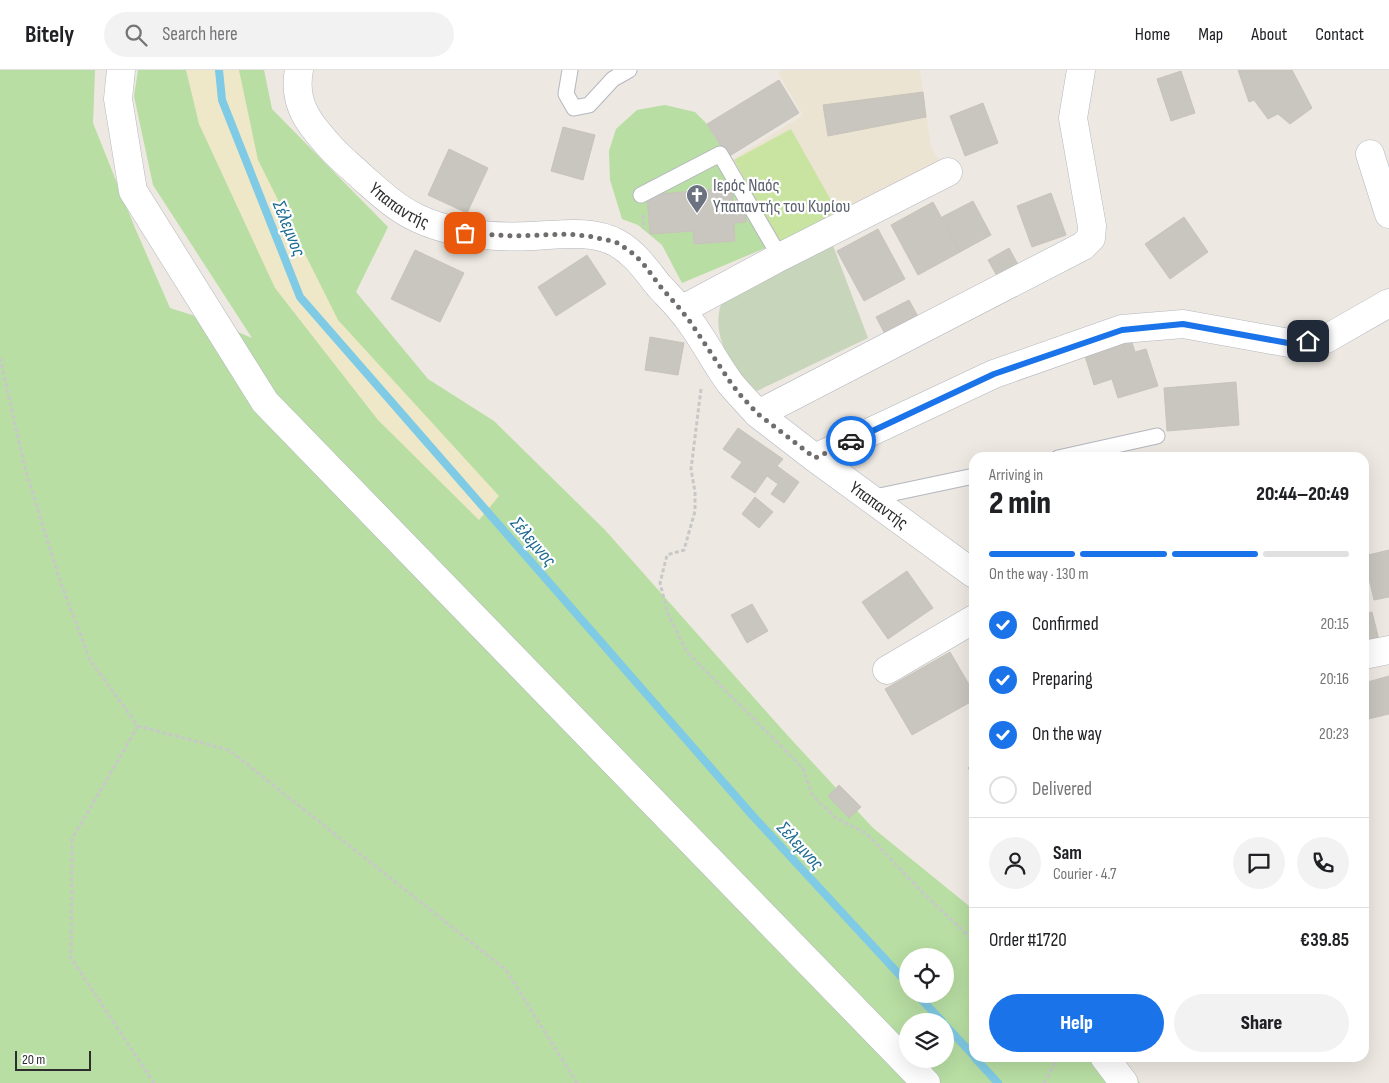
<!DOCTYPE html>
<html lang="en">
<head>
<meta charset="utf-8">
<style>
  body { margin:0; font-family:"Sofia Sans Condensed",sans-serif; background:#f2f2f2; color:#202124; height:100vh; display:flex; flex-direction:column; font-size:19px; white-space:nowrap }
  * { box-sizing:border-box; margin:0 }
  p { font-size:16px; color:#757577 }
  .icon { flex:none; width:28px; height:28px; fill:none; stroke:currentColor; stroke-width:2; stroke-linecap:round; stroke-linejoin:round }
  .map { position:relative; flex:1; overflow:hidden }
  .sheet { position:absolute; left:969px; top:382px; width:400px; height:610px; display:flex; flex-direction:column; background:#fff; border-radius:15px; box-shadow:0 5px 20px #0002 }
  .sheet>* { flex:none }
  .tools { position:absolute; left:899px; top:878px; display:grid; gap:10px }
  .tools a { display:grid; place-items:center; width:55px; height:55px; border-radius:50%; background:#fff; box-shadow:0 5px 20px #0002; font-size:25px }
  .scale { position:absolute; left:15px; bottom:12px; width:76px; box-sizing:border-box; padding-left:5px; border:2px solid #2d2d2d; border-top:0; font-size:14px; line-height:18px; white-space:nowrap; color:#2d2d2d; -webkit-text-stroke:4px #fff; paint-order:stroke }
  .pin { position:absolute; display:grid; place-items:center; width:42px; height:42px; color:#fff; margin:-21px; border-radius:10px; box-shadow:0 2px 8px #0006 }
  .courier { position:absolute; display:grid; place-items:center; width:50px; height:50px; margin:-25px; border:4px solid #1a73e8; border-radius:50%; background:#fff; color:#222; box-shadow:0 1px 6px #0007 }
  .head em { font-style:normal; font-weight:800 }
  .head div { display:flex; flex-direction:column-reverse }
  .head { display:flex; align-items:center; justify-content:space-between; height:85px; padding:0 20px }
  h1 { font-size:32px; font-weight:800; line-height:38px }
  .bar { display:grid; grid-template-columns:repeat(4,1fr); gap:8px 5px; align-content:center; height:60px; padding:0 20px }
  .bar i { height:6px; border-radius:4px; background:#e0e0e0 }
  .bar .on { background:#1a73e8 }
  .bar p { grid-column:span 4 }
  .line { display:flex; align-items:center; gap:12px; padding:0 20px; border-top:1px solid #e0e0e0 }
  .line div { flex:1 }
  .round { display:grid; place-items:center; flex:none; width:52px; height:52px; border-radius:26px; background:#f2f2f2 }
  ol { padding:0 20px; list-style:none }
  li { display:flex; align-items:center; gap:15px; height:55px }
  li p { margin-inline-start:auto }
  li .icon { padding:5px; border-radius:50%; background:#1a73e8; color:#fff; stroke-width:4 }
  li:last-child { color:#757577 }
  li i { width:28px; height:28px; border:2px solid #e0e0e0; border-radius:50% }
  .button { display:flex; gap:10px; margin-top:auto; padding:10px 20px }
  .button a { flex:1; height:58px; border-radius:30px; background:#1a73e8; color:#fff; font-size:20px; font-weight:800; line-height:58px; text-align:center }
  .button a+a { background:#f2f2f2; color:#202124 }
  header { display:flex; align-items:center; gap:30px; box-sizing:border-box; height:70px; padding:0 25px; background:#fff; border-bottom:1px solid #e0e0e0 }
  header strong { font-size:24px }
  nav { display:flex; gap:28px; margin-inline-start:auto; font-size:18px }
  .search { width:350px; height:45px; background:#f2f2f2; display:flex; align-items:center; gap:12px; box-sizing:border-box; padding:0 18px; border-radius:28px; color:#757577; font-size:19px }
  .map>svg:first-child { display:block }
  .education { fill:#ece4d3 }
  .green { fill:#b8dea3; fill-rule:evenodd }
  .sand { fill:#eee8c8 }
  .cemetery { fill:#c7d5ba }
  .pitch { fill:#c8e4a0 }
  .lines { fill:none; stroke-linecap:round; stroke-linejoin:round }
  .stream { stroke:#7fcae4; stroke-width:8 }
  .building { fill:#c9c6bf; stroke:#c8c3bb }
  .lane-casing { stroke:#b4b7bf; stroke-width:17 }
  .street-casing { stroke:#b4b7bf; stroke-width:29 }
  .secondary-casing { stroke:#b4b7bf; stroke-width:29 }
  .path { stroke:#c8c8c8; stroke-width:3; stroke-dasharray:4 2.5; stroke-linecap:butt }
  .lane { stroke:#fff; stroke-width:15 }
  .street { stroke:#fff; stroke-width:28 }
  .secondary { stroke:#fff; stroke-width:28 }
  .done { stroke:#706e6c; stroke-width:5; stroke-dasharray:0 9 }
  .route { stroke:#1a73e8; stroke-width:6 }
  .labels { text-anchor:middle; stroke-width:4.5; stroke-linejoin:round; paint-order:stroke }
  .worship-label { font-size:18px; fill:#5b616d; stroke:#fff; text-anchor:start }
  .street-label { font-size:18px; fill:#2d2d2d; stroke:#fff }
  .water-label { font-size:19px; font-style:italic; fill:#1b6a93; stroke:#fff }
</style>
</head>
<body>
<header>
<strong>Bitely</strong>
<div class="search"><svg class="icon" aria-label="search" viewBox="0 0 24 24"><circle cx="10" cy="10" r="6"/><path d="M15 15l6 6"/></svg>Search here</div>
<nav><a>Home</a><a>Map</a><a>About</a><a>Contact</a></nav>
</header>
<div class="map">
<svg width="1389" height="1013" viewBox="0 0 1389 1013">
  <rect width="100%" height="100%" fill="#ede8e1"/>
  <path class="education" d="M 783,0 L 920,0 L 931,77 L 941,94 L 775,174 L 730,91 L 803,45 L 778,3 Z"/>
  <path class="green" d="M 0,0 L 95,0 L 93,53 L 135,158 L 170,238 L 217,253 L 252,268 L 153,115 L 134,26 L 138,0 L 264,0 L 272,39 L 388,157 L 356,222 L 428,309 L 494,351 L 605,460 L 789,667 L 873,758 L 974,840 L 974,988 L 1122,988 L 1140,1013 L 0,1013 ZM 908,886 L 945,886 L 945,924 L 908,924 ZM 908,951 L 945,951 L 945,989 L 908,989 Z
    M 665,35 L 695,42 L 707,54 L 730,91 L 775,174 L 682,213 L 662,175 L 638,155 L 622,149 L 610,110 L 609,81 L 616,59 L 637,40 Z"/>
  <path class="sand" d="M 186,0 L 239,0 L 258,90 L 338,250 L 499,426 L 479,450 L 378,350 L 275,218 L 199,54 Z"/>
  <path class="cemetery" d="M 832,173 L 868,268 L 757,321 C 731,299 707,261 724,227 Z"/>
  <path class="pitch" d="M 791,59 L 837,141 L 780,173 L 734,90 Z"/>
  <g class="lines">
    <path class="stream" d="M 219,0 L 222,30 L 300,227 L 752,745 L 908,914
      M 916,924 L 942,951
      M 945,955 L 974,986
      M 975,988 L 998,1013"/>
  </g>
  <path class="building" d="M 1238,0 L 1292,0 L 1312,38 L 1290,54 L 1278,44 L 1268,49 L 1254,30 L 1249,32 Z
    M 1181,1 L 1195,43 L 1171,51 L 1157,9 Z
    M 779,10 L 799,43 L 728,87 L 707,54 Z
    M 923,22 L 926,47 L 828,66 L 823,35 Z
    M 983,33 L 998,73 L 965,86 L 950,46 Z
    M 563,57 L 595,65 L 583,110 L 551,101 Z
    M 449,79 L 488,98 L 467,143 L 428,125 Z
    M 732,118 L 733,136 L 745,135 L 746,152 L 734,153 L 735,171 L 694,174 L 693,161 L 650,164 L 647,125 Z
    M 1051,123 L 1066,165 L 1032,177 L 1017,136 Z
    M 973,131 L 991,165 L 960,182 L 942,147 Z
    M 933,132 L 960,182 L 918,205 L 891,155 Z
    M 1184,147 L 1208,182 L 1170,209 L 1145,174 Z
    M 878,159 L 905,209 L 864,231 L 837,181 Z
    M 1009,178 L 1022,202 L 1001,213 L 988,190 Z
    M 415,180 L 464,203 L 440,252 L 391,229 Z
    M 587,185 L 606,214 L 556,246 L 538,217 Z
    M 909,230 L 920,250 L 887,268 L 876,247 Z
    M 650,267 L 684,273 L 678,305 L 645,300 Z
    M 1131,269 L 1135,282 L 1146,279 L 1158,316 L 1118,328 L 1112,309 L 1094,315 L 1084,283 Z
    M 1236,312 L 1239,355 L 1167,361 L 1164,318 Z
    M 738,358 L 783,389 L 777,396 L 799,412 L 784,433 L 771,424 L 778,414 L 767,406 L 755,423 L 731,407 L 742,392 L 723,379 Z
    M 755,427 L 773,442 L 759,458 L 742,444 Z
    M 1389,480 L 1389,527 L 1374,530 L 1364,486 Z
    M 907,501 L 933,538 L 888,569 L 862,532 Z
    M 752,534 L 768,561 L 747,573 L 731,545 Z
    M 1372,542 L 1379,570 L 1364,574 L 1364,544 Z
    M 950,582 L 974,623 L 974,630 L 912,665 L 885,619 Z
    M 1389,606 L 1389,644 L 1364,650 L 1364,613 Z
    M 974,693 L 974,706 L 968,698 Z
    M 839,715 L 861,737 L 849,748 L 828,726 Z
    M 1198,988 L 1226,988 L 1199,991 Z"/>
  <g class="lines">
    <g class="lane-casing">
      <path id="lane" d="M 570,0 L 566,24 L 574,38 L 589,35 L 613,9 L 629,0
        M 641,125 L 720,84 L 780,187
        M 1058,388 L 1157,366
        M 870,428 L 974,406"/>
    </g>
    <g class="street-casing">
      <path id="street" d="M 121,0 L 118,29 L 133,121 L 265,332 L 926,1013
        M 1370,84 L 1389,144
        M 681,240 L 780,187 L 948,102
        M 815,388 L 994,304 L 1122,259 L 1183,254 L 1289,273 L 1326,269 L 1389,233
        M 974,504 L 815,388 L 758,344 L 1083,176 L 1091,168 L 1092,156 L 1073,48 L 1081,0
        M 1364,585 L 1389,580
        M 887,600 L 974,549
        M 1105,988 L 1124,1013"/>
    </g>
    <g class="secondary-casing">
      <g id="secondary">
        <path id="s1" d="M 299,0 C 292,35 311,56 332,79 C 342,90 353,98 363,108 C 379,122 397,139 417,148 C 453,165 493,168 532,166 C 559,165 592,159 617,173 C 636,184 646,200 659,216 C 670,228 682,239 691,253 C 705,272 716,294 730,313 C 739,324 749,334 758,344"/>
      </g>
    </g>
    <path class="path" d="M 643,145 L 644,159
      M 0,288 L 25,398 L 60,511 L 90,590 L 138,656 L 229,680 L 506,900 L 577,1013
      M 701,319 L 691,399 L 695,422 L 695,441 L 684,480 L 667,485 L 660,513 L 668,544 L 687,582 L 803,698 L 812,725 L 836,748 L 866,763 L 924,824 L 974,871
      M 138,656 L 72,769 L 71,888 L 154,1013
      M 1044,1013 L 1056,991 L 1056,988"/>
    <use href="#lane" class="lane"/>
    <use href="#street" class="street"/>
    <use href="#secondary" class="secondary"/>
  </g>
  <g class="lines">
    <path class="done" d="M 465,163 L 513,166 L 568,164 L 588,166 L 616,172 L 631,182 L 642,192 L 660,216 L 681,240 L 691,253 L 731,313 L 742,327 L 758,344 L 815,388 L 851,371"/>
    <path class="route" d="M 851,371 L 994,304 L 1122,260 L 1183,254 L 1288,273 L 1308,271"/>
  </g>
  <defs>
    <g id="church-pin" transform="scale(1.125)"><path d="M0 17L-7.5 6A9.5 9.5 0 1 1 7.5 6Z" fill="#6b7280" stroke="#fff"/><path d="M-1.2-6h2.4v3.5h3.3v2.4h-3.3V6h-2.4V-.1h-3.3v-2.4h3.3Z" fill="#fff"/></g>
  </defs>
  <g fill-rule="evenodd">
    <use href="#church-pin" x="697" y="125"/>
  </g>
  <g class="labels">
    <g class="worship-label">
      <text x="713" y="121">Ιερός Ναός<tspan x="713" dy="21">Υπαπαντής του Κυρίου</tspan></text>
    </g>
    <g class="street-label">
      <text dy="6" stroke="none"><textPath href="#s1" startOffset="178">Υπαπαντής</textPath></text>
      <text transform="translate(879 435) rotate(36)" y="6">Υπαπαντής</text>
    </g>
    <g class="water-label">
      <text transform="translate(290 158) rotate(68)" y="7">Σέλεμνος</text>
      <text transform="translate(534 471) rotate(49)" y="7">Σέλεμνος</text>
      <text transform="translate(801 775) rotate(47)" y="7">Σέλεμνος</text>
    </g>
  </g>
</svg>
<div class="tools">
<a><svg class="icon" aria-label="locate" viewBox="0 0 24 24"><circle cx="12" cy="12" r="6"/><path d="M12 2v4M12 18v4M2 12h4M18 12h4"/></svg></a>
<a><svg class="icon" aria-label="layers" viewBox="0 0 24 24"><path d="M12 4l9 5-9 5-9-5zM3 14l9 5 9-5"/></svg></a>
</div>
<div class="scale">20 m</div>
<div class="pin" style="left:465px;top:163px;background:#ea580c"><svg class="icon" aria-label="bag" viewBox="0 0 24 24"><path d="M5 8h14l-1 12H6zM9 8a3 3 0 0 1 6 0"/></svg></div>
<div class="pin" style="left:1308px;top:271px;background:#1f2937"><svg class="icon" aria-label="home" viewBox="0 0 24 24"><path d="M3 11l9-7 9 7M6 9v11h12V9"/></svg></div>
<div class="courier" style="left:851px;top:371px"><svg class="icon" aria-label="car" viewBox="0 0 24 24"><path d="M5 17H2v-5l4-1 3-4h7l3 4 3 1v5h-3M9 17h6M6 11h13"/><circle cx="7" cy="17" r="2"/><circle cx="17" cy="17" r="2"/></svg></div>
<section class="sheet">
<div class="head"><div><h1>2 min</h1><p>Arriving in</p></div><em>20:44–20:49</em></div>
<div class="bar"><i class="on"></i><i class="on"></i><i class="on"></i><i></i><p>On the way · 130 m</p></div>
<ol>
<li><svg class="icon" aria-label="check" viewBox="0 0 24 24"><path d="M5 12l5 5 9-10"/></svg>Confirmed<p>20:15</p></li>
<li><svg class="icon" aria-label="check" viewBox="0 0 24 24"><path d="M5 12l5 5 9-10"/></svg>Preparing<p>20:16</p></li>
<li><svg class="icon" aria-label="check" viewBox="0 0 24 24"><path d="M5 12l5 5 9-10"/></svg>On the way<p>20:23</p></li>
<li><i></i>Delivered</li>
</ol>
<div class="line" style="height:90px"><a class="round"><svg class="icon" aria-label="person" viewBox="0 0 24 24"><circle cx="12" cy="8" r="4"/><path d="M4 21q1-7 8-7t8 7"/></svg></a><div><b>Sam</b><p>Courier · 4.7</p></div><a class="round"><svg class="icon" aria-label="chat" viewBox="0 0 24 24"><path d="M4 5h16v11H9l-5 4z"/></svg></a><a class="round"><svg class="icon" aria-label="phone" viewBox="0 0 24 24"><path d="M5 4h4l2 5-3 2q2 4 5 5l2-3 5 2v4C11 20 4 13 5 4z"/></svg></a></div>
<div class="line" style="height:65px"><div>Order #1720</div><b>€39.85</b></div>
<div class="button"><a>Help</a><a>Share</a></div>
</section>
</div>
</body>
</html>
